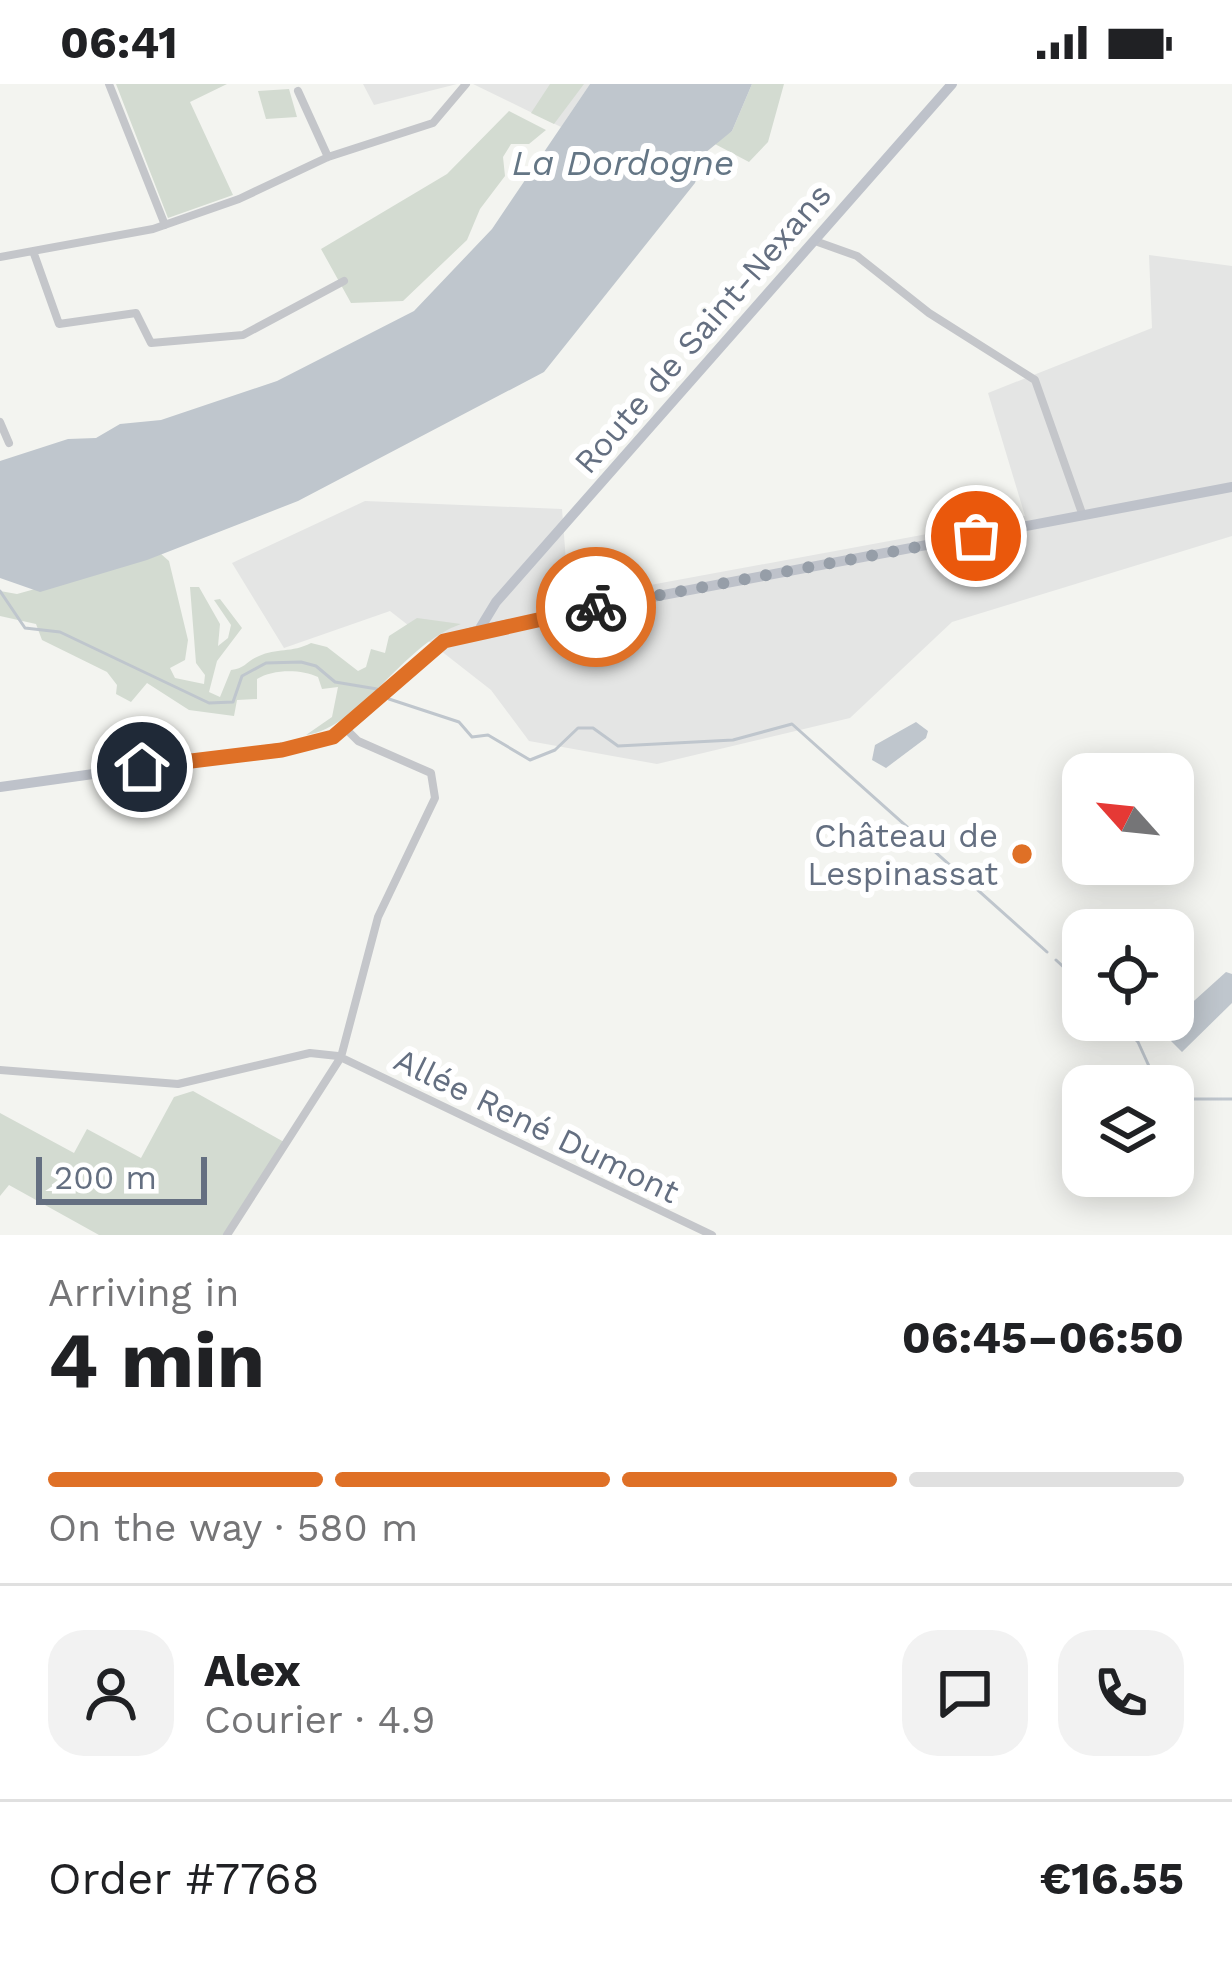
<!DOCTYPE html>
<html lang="en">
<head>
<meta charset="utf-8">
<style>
  body { margin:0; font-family:"Work Sans",sans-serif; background:#f2f2f2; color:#202124; height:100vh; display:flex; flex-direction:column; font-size:45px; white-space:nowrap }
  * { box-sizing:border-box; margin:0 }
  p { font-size:39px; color:#757577 }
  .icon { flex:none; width:66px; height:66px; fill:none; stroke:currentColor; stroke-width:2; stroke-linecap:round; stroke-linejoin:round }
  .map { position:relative; height:1151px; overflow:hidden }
  .drawer { display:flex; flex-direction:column; background:#fff; flex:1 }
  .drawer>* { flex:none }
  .needle { width:78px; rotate:297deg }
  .buttons { position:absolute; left:1062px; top:669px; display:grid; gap:24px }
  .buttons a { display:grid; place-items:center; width:132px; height:132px; border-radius:24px; background:#fff; box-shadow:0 6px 30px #0003; font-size:60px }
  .scale { position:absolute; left:36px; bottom:30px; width:171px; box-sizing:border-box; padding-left:12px; border:6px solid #646f81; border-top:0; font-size:33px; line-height:42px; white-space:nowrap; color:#646f81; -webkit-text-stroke:9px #fff; paint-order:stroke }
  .pin { position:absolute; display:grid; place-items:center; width:102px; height:102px; color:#fff; margin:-51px; border:6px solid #fff; border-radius:50%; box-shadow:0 3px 12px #0007 }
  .courier { position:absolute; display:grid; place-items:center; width:120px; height:120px; margin:-60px; border:9px solid #df7026; border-radius:50%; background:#fff; color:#222; box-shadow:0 3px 15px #0007 }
  .overview em { font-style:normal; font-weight:700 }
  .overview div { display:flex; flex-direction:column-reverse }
  .overview { display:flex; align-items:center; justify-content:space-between; height:204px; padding:0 48px }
  h1 { font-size:78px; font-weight:700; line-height:90px }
  .bar { display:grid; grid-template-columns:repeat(4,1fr); gap:18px 12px; align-content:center; height:144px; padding:0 48px }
  .bar i { height:15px; border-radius:9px; background:#e0e0e0 }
  .bar .selected { background:#df7026 }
  .bar p { grid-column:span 4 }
  .line { display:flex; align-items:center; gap:30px; padding:0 48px; border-top:3px solid #e0e0e0 }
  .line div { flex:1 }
  .round { display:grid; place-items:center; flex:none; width:126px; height:126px; border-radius:36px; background:#f2f2f2 }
  .status { display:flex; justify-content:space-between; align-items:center; height:84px; padding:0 60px; background:#fff; direction:ltr }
  .status svg { height:33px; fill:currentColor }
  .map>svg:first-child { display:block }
  .built { fill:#e4e5e4 }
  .green { fill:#d3dbd1 }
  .water { fill:#bfc6cd }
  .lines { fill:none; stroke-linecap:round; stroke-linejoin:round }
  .stream { stroke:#bfc6cd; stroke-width:3 }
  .minor { stroke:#c4c6ca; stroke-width:8 }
  .major { stroke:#bec2ca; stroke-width:10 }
  .done { stroke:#969ea8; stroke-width:12; stroke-dasharray:0 21.6 }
  .route { stroke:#df7026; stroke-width:15 }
  .poi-dot { fill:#df7026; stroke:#fff; stroke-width:4.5 }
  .labels { text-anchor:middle; stroke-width:12; stroke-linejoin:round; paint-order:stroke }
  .street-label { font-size:33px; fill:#646f81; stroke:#fff }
  .poi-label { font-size:33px; fill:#646f81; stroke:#fff; text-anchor:end }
  .water-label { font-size:36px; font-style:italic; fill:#647685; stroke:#fff }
</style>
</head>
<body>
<div class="status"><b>06:41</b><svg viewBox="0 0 49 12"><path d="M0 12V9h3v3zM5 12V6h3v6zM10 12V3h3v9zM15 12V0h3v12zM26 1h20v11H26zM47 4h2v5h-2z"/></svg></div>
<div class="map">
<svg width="1232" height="1151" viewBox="0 0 1232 1151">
  <rect width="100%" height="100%" fill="#f3f4f0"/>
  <path class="built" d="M 363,0 L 457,0 L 374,21 Z
    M 473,0 L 590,0 L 561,43 Z
    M 1149,171 L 1232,182 L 1232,452 L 952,538 L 850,634 L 657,680 L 529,657 L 491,606 L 390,527 L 284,564 L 232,479 L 365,417 L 562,425 L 569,516 L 1025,432 L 988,309 L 1152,244 Z"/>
  <path class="green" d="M 116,0 L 227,0 L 190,18 L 233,111 L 168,134 Z
    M 550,0 L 584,0 L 554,40 L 531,29 Z
    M 752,0 L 784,0 L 768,58 L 749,78 L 713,59 L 732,47 Z
    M 289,5 L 297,33 L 266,35 L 258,7 Z
    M 509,27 L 546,46 L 529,60 L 511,60 L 503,73 L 505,92 L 480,125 L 467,156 L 403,217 L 351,219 L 321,165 L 447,90 Z
    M 161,470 L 169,477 L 188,556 L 185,576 L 170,584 L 175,594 L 204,600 L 205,591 L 196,579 L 190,503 L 199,503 L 220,540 L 218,562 L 228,554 L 231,541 L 214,516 L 220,515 L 242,544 L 217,577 L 209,608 L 220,613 L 231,586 C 245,585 246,577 259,572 C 276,564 292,569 311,559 L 327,563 L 358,587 L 366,583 L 371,565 L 385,569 L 389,552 L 417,534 L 461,540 C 401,561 362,643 306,651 L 332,633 L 338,603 L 322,605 L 318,593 C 301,585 273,585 257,595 L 257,615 L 237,616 L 234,632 L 189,626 L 147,599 L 131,618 L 116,610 L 117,601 L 107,588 L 42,556 L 36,540 L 0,532 L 0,507 L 17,510 Z
    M 193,1007 L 284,1058 L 223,1151 L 99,1151 L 9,1101 L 0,1112 L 0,1029 L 74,1069 L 87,1045 L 141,1074 L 174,1013 Z"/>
  <path class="water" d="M 590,0 L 752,0 L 732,47 L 705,69 L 695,99 L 544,288 L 298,417 L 147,476 L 40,508 L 0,494 L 0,377 L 68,355 L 96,354 L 120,340 L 161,336 L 277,297 L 414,227 L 492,145 Z
    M 916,638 L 928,647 L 926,654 L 886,684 L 872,676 L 875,661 Z
    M 1226,888 L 1232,890 L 1232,919 L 1182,968 L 1171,957 L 1185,925 Z"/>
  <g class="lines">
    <path class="stream" d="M 0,507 L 25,544 L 60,548 L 209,619 L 233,618 L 242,592 L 266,579 L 301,578 L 316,582 L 335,598 L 377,605
      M 389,615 L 459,638 L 472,653 L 488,651 L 530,676 L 555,666 L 578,644 L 593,644 L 618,662 L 733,656 L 792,640 L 1047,868
      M 1056,876 L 1083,901
      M 1117,936 L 1138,958 L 1158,1002
      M 1173,1015 L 1232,1015"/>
    <path class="minor" d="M 109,0 L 165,141
      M 298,7 L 328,73
      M 815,157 L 857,172 L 929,229 L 1035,296 L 1083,432
      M 33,167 L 59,240 L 136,229 L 151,259 L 243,251 L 344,197
      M 0,173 L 153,145 L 239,115 L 328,73 L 433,39 L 466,0
      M 0,338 L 9,359
      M 0,986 L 178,1000 L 310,969 L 338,972 L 712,1151
      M 227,1151 L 341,973 L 378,833 L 435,714 L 431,689 L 358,657 L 346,645"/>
    <path class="major" d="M 479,546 L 496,518 L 952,0
      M 0,703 L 315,659 C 383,635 404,564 479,546 L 1232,403"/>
  </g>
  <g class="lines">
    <path class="done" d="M 596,523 L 976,452"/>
    <path class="route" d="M 142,683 L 282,666 L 333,653 L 444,557 L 596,523"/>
  </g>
  <circle class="poi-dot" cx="1022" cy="770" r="12"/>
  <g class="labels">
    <g class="street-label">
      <text transform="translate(702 244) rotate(-49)" y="12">Route de Saint-Nexans</text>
      <text transform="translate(537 1041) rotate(26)" y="12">Allée René Dumont</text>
    </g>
    <g class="poi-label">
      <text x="998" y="763">Château de<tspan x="998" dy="38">Lespinassat</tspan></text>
    </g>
    <g class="water-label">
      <text x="623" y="91">La Dordogne</text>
    </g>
  </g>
</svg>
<div class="buttons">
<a><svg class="needle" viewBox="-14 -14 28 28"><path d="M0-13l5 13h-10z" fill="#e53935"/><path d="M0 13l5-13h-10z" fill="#757577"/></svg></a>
<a><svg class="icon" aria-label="locate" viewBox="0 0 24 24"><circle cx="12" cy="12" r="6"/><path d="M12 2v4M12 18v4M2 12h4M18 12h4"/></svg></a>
<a><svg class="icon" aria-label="layers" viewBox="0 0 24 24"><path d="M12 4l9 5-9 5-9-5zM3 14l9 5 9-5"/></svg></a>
</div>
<div class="scale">200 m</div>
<div class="pin" style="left:976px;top:452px;background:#ea580c"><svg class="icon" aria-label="bag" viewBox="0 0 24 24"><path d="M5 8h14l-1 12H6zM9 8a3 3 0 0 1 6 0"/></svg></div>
<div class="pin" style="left:142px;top:683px;background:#1f2937"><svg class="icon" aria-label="home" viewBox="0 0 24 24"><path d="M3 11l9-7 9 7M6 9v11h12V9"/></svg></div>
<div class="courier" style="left:596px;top:523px"><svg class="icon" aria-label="bike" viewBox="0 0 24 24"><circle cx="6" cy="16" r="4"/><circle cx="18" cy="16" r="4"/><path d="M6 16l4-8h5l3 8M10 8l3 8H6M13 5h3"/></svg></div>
</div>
<section class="drawer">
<div class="overview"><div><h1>4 min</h1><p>Arriving in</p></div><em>06:45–06:50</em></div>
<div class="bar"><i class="selected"></i><i class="selected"></i><i class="selected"></i><i></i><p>On the way · 580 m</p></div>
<div class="line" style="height:216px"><a class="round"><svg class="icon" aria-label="person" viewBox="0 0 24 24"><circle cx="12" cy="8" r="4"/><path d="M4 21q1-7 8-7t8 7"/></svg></a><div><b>Alex</b><p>Courier · 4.9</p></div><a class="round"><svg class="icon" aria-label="chat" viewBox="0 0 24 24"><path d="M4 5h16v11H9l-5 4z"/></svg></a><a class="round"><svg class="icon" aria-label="phone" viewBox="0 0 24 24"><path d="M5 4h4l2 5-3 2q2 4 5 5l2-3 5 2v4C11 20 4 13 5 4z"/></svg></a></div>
<div class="line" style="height:156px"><div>Order #7768</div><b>€16.55</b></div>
</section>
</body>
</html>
